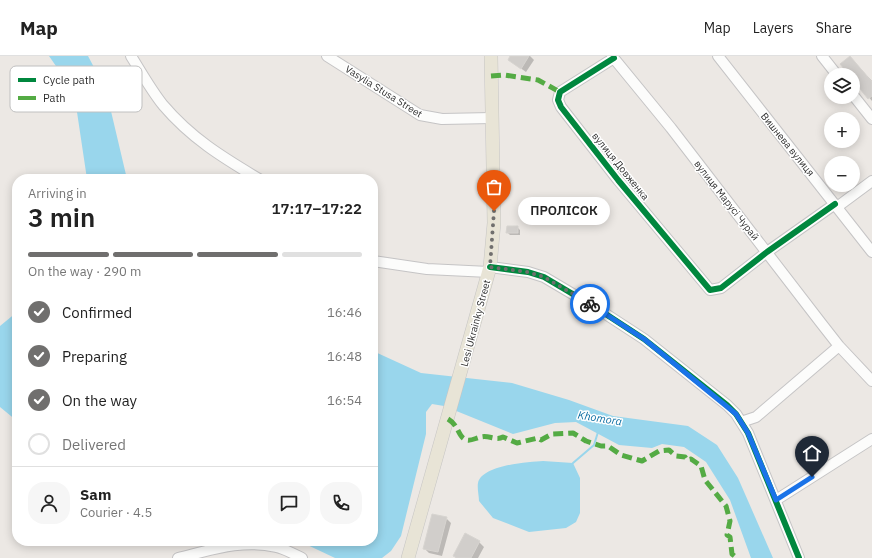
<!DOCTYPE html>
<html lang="en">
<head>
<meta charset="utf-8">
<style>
  body { margin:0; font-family:"IBM Plex Sans",sans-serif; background:#f6f6f6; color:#222; height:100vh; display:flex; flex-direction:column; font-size:15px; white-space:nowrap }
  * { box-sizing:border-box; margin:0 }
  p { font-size:13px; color:#767676 }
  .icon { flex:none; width:22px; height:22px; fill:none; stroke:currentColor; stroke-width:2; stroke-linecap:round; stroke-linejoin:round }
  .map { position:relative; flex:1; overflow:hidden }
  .panel { position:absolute; left:12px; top:118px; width:366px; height:372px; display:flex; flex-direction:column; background:#fff; border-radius:16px; box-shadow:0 2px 10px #0003 }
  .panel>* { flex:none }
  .buttons { position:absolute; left:824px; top:12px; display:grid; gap:8px }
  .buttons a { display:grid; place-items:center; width:36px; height:36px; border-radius:50%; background:#fff; box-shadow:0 2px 10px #0003; font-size:20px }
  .pin { position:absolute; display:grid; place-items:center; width:34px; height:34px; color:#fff; margin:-41px -17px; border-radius:50% 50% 50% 0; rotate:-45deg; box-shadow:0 0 4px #0007 }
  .pin .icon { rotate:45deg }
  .courier { position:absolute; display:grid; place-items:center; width:40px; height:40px; margin:-20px; border:3px solid #1a73e8; border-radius:50%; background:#fff; color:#222; box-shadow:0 1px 5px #0007 }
  .bubble { position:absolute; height:28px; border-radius:14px; background:#fff; box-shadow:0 2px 10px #0003; font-size:13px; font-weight:600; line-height:28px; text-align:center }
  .overview em { font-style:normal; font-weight:600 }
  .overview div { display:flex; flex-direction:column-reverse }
  .overview { display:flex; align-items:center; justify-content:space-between; height:68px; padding:0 16px }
  h1 { font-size:26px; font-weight:600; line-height:30px }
  .bar { display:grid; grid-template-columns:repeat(4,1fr); gap:6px 4px; align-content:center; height:48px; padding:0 16px }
  .bar i { height:5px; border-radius:3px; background:#e0e0e0 }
  .bar .active { background:#706f6e }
  .bar p { grid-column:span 4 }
  .line { display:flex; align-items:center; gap:10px; padding:0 16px; border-top:1px solid #e0e0e0 }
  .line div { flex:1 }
  .round { display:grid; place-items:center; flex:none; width:42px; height:42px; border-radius:16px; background:#f6f6f6 }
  ol { padding:0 16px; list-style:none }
  li { display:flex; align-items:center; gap:12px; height:44px }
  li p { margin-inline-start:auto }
  li .icon { padding:4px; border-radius:50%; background:#706f6e; color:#fff; stroke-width:4 }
  li:last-child { color:#767676 }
  li i { width:22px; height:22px; border:2px solid #e0e0e0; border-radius:50% }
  header { display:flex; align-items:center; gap:24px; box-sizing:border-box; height:56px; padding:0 20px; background:#fff; border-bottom:1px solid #e0e0e0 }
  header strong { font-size:19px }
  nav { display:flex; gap:22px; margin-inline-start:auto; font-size:14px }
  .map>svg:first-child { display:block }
  .water { fill:#99d6ec }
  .shadow { fill:#0003 }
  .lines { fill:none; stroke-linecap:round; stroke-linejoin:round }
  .stream { stroke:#99d6ec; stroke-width:2 }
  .building { fill:#d1cecb; stroke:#d7d4d0 }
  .minor-casing { stroke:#c5c4c5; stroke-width:12 }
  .major-casing { stroke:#c6c5c4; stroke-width:14 }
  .minor { stroke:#fcfcfb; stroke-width:10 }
  .major { stroke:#e8e4d6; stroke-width:13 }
  .quiet { stroke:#54ab44; stroke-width:5; stroke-dasharray:10 5; stroke-linecap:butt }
  .cycleway-casing { stroke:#fff; stroke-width:8 }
  .cycleway { stroke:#00873e; stroke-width:6 }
  .done { stroke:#706f6e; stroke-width:4; stroke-dasharray:0 7.2 }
  .route { stroke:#1a73e8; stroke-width:5 }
  .labels { text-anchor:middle; stroke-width:3; stroke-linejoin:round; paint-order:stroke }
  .street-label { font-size:10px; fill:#2e2e2e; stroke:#fff }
  .water-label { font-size:11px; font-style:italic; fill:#0d6fa3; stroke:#fff }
  .key { fill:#fff; stroke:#c0c0c0; stroke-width:1 }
  .key-label { font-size:11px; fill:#2e2e2e }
</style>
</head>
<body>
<header>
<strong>Map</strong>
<nav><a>Map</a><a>Layers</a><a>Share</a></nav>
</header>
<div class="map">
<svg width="872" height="502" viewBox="0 0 872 502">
  <rect width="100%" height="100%" fill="#ece8e4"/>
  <path class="water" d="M 49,0 L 88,0 L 106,34 L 127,123 L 87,123 L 74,36 Z
    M 17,256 L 17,365 L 0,351 L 0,270 Z
    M 373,295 L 421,317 L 512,327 L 569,344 L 613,360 L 688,370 L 717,389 L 738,422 L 773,502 L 751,502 L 730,444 L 706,406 L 684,391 L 662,388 L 652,392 L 619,389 L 576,366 L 555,367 L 513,378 L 444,350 L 432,348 L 426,356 L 426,378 L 401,480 L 391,495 L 382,502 L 335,502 L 299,485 L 373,485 Z
    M 543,405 L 573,407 L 580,422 L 580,457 L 576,466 L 566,472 L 529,476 L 493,462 L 479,445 C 479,440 477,432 478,427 C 482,409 528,406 543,405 Z"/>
  <path class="shadow" d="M 511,0 L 530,0 L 534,4 L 526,16 L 509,4 Z
    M 850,1 L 872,25 L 872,45 L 853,23 L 853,19 L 850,19 L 841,8 Z
    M 517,171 L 520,174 L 520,179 L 510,179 L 507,176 Z
    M 446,462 L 451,467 L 442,500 L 429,497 L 424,492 Z
    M 479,486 L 484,491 L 478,502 L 456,502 L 454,499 Z"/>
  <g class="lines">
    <path class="stream" d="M 573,407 L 594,389 L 598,376"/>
  </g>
  <path class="building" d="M 510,0 L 529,0 L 521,13 L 508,4 Z
    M 850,0 L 872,26 L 872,40 L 868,43 L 853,24 L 853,19 L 849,19 L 840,8 Z
    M 507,170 L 518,170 L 518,177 L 506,177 Z
    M 432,458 L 447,461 L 438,496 L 423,493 Z
    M 465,477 L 480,485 L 471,502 L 457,502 L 453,500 Z"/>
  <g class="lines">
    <g class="minor-casing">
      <path id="minor" d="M 131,0 C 141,16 151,34 163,49 C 191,82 222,101 259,123
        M 327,0 L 420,59 L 442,63 L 492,62
        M 612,0 L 671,72 L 821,267 L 839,290 L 872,325
        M 718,0 L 872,196
        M 822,0 L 837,19
        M 614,2 L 560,36 L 558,44 L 561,51 L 618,124 L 710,234 L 721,232 L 767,196 L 835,148
        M 853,39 L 872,63
        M 837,151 L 872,125
        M 373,205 L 427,213 L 489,216
        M 490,211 L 528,216 L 544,221 L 598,253 L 644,283 L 727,349 L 736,358 L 748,377 L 799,502
        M 741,366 L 756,361 L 839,290
        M 776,444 L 872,383
        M 178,502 C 211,494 242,483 276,491 C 285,493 294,498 302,502"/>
    </g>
    <g class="major-casing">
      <path id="major" d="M 408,502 L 490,211 L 494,167 L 491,0"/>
    </g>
    <use href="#minor" class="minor"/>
    <use href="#major" class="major"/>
    <path class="quiet" d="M 491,20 L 504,19 L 538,24 L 560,36
      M 448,363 C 458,369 458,378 463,382 C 469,387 475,382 481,381 C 489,379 496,385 503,381 L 517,387 L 538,382 L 541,384 L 552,378 L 573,377 L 586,385 L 601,390 L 608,390 L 621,399 L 642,405 L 659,395 L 669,394 L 676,400 L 685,401 L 687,404 L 691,403 L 701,410 L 705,424 L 726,450 L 730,465 L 727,479 L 730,481 L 732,498 L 737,502"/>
    <g class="cycleway-casing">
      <path id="cycleway" d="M 614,2 L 560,36 L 558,44 L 561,51 L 618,124 L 710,234 L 721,232 L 767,196 L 835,148
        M 490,211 L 528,216 L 544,221 L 598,253 L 644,283 L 727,349 L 736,358 L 748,377 L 799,502"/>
    </g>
    <use href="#cycleway" class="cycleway"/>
  </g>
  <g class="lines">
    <path class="done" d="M 494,155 L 490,211 L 528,216 L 544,221 L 590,248"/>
    <path class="route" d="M 590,248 L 644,283 L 736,358 L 748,377 L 776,444 L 812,421"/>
  </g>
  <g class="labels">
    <g class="street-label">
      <text transform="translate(384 35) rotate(32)" y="4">Vasylia Stusa Street</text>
      <text transform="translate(788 88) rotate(51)" y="4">Вишнева вулиця</text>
      <text transform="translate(621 110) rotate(51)" y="4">вулиця Довженка</text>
      <text transform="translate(727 144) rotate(52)" y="4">вулиця Марусі Чурай</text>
      <text transform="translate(475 267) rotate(-75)" y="4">Lesi Ukrainky Street</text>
    </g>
    <g class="water-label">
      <text transform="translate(600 362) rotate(9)" y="4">Khomora</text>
    </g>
  </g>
  <rect x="10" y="10" width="132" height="46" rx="6" class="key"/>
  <rect x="18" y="22" width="18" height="4" fill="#00873e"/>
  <rect x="18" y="40" width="18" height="4" fill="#54ab44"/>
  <g class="key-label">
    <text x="43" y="28">Cycle path</text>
    <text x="43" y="46">Path</text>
  </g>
</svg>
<div class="buttons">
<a><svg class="icon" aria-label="layers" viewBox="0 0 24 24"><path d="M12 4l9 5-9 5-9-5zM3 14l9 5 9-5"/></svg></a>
<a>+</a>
<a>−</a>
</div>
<div class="pin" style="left:494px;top:155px;background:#ea580c"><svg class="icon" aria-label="bag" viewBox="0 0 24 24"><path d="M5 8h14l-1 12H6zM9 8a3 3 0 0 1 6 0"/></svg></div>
<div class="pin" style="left:812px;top:421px;background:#1f2937"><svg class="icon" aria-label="home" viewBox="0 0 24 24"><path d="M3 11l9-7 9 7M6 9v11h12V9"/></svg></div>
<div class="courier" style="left:590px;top:248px"><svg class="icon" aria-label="bike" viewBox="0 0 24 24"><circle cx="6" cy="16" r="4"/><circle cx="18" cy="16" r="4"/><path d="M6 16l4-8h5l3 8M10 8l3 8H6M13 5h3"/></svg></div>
<div class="bubble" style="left:518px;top:141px;width:92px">ПРОЛІСОК</div>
<section class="panel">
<div class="overview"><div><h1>3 min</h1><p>Arriving in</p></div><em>17:17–17:22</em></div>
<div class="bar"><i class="active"></i><i class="active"></i><i class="active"></i><i></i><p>On the way · 290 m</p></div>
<ol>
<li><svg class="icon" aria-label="check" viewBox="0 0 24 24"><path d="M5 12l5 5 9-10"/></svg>Confirmed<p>16:46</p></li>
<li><svg class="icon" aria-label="check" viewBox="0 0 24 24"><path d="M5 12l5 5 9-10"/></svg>Preparing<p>16:48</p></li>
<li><svg class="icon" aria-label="check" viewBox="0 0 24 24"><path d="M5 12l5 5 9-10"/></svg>On the way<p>16:54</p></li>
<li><i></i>Delivered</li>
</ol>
<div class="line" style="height:72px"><a class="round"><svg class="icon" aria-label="person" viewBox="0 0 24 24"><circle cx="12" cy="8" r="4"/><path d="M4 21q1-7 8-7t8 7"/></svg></a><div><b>Sam</b><p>Courier · 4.5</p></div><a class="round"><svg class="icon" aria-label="chat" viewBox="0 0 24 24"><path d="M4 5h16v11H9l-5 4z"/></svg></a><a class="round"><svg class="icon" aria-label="phone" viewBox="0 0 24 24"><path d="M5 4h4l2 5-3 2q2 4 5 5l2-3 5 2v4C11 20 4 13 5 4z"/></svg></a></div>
</section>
</div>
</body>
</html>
